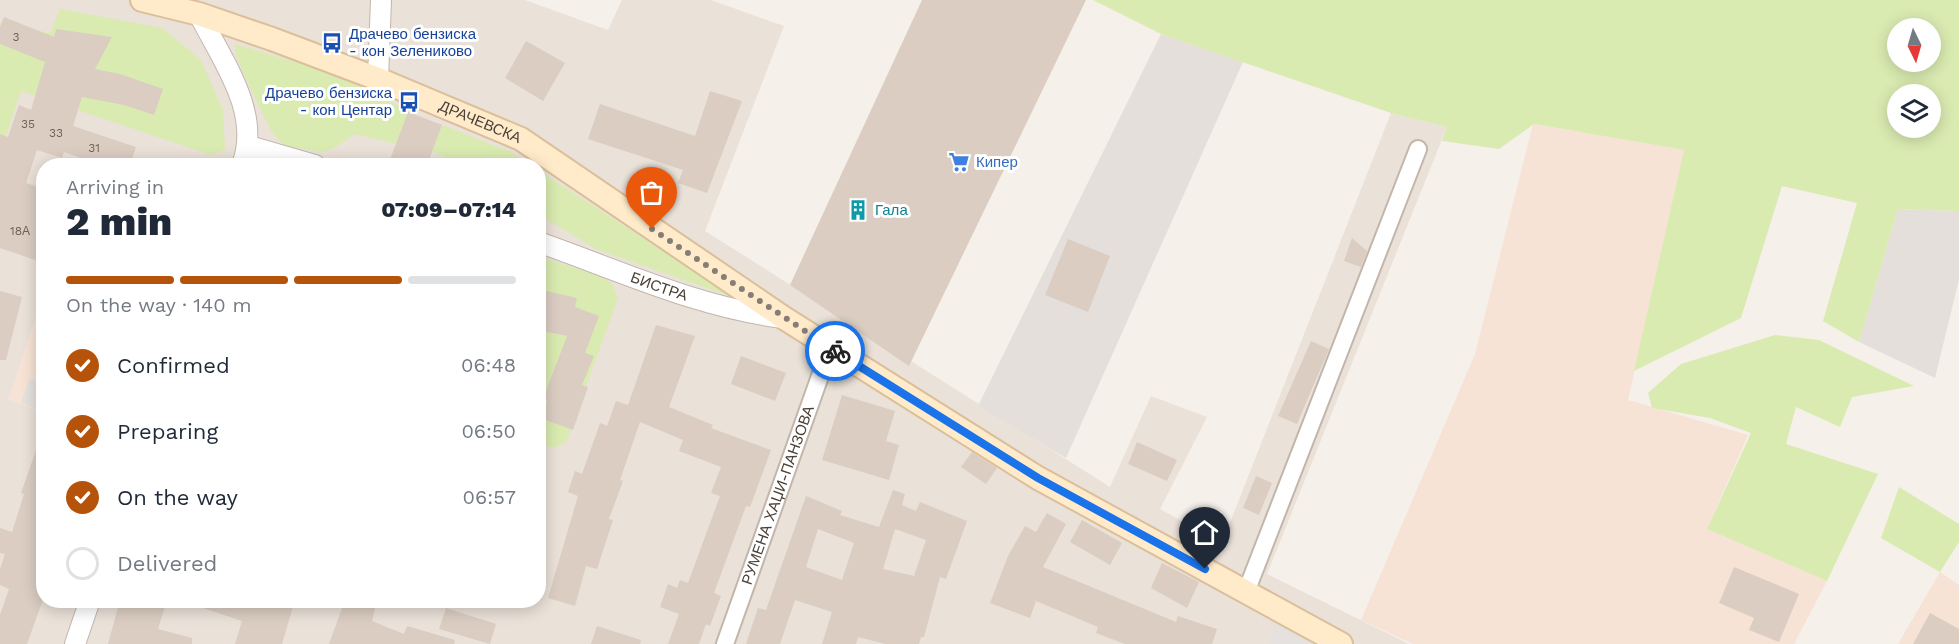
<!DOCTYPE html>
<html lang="en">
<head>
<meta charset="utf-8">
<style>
  body { margin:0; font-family:"Work Sans",sans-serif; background:#f6f6f7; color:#1f2937; height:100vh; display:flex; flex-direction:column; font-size:22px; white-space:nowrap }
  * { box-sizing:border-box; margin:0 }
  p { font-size:20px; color:#747a83 }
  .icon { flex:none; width:33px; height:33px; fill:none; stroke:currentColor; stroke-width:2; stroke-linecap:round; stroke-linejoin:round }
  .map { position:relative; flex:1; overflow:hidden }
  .details { position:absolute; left:36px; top:158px; width:510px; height:450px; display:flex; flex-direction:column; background:#fff; border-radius:24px; box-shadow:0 3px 15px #0003 }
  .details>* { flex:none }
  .needle { width:39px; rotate:175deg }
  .controls { position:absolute; left:1887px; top:18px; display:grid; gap:12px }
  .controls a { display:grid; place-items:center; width:54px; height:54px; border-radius:50%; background:#fff; box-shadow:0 3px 15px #0003; font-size:30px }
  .pin { position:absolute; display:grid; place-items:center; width:51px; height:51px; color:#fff; margin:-62px -26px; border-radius:50% 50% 50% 0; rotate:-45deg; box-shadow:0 0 6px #0007 }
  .pin .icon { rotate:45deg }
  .courier { position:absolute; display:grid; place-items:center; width:60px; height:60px; margin:-30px; border:4px solid #1a73e8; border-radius:50%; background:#fff; color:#222; box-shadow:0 2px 8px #0007 }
  .overview em { font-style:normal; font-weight:800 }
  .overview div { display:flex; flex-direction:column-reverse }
  .overview { display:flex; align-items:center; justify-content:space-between; height:102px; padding:0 30px }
  h1 { font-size:39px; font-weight:800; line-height:45px }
  .bar { display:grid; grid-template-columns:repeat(4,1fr); gap:9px 6px; align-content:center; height:72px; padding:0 30px }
  .bar i { height:8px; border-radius:4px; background:#e0e1e3 }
  .bar .on { background:#b45309 }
  .bar p { grid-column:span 4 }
  ol { padding:0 30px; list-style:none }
  li { display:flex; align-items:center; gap:18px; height:66px }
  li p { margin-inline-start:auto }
  li .icon { padding:6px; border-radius:50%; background:#b45309; color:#fff; stroke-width:4 }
  li:last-child { color:#747a83 }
  li i { width:33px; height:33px; border:3px solid #e0e1e3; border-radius:50% }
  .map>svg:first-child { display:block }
  .residential { fill:#eae1d8; fill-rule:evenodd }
  .commercial { fill:#f7e3d5 }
  .industrial { fill:#e5dfdb }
  .green { fill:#daebb1; fill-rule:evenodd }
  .parking { fill:#e4e1de }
  .building { fill:#dbcdc2; fill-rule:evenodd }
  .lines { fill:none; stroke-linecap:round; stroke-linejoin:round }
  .minor-casing { stroke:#c2b6ac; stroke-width:20 }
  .tertiary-casing { stroke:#c2b6ac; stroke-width:22 }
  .secondary-casing { stroke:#dabf9a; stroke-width:26 }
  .minor { stroke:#fff; stroke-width:16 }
  .tertiary { stroke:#fff; stroke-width:20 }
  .secondary { stroke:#ffeaca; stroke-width:22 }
  .done { stroke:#867e76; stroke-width:6; stroke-dasharray:0 10.8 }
  .route { stroke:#1a73e8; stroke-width:8 }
  .labels { text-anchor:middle; stroke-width:6; stroke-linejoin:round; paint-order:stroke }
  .number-label { font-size:12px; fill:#6e635a }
  .transit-label { font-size:15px; fill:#164399; stroke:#fff; text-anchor:start }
  .street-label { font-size:15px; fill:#4a4037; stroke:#fff }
  .shop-label { font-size:15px; fill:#366cbe; stroke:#fff; text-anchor:start }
  .culture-label { font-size:15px; fill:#0d838f; stroke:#fff; text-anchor:start }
</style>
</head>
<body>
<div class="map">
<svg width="1959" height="644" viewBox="0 0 1959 644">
  <rect width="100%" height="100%" fill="#f5f0ea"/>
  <path class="residential" d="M 0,0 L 525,0 L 608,30 L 622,0 L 711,0 L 784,26 L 705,231 L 1110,487 L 1151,396 L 1207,417 L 1160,509 L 1222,543 L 1391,113 L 1447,127 L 1267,574 L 1409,644 L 0,644 ZM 44,165 L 538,165 L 538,600 L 44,600 Z"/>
  <path class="commercial" d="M 1533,124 L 1684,150 L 1628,400 L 1748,435 L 1707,529 L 1827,581 L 1794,644 L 1413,644 L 1361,620 L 1475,354 Z
    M 43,296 L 43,412 L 8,400 Z
    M 1940,572 L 1959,585 L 1959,644 L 1898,644 Z"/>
  <path class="industrial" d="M 1161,34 L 1243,62 L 1066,458 L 978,406 Z
    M 1898,209 L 1959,211 L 1959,279 L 1935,378 L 1859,342 Z"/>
  <path class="green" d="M 1093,0 L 1959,0 L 1959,211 L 1898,209 L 1859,342 L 1823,321 L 1857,203 L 1782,186 L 1741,318 L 1634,371 L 1684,150 L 1534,124 L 1499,149 L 1442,141 L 1447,127 L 1391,113 L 1161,34 ZM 1898,28 L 1930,28 L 1930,62 L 1898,62 ZM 1898,94 L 1930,94 L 1930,128 L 1898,128 Z
    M 60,9 L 162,28 L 201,60 L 223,110 L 225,150 L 211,155 L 21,91 L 5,138 L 0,170 L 0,23 L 50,33 Z
    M 235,44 L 351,79 L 408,112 L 396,144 L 355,134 L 333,149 L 322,152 L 285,146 L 271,131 L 245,77 L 236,55 Z
    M 442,125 L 511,152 L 531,165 L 460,165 L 432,151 Z
    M 538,170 L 735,298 L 596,249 L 539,215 Z
    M 538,256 L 600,276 L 612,283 L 618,298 L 566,442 L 554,448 L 539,444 Z
    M 1775,335 L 1819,340 L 1914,386 L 1852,397 L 1840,427 L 1796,407 L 1786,444 L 1878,474 L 1827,581 L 1707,529 L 1751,433 L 1710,418 L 1652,408 L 1648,393 L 1681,364 Z
    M 1899,487 L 1959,524 L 1959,542 L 1940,572 L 1881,538 Z"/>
  <path class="parking" d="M 29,379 L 43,383 L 43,411 L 21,403 Z
    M 1280,610 L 1341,644 L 1269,644 Z"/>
  <path class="building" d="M 922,0 L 1086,0 L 909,366 L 790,285 Z
    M 4,17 L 54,37 L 56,29 L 112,37 L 95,69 L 120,74 L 163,89 L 154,115 L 124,105 L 82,97 L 73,126 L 136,147 L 130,165 L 101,165 L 64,152 L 62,158 L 37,150 L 26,183 L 44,189 L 44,263 L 0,248 L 0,134 L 8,137 L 19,105 L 31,110 L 45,62 L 0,44 L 0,27 Z
    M 526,41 L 565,63 L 543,101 L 505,78 Z
    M 710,91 L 742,101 L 707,193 L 678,183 L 683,170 L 588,139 L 600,104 L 695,136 Z
    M 408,112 L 442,125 L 427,165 L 388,165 Z
    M 1352,238 L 1367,251 L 1361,267 L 1344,261 Z
    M 1068,239 L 1110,256 L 1088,312 L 1045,295 Z
    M 538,289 L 577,298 L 575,307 L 599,316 L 585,353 L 594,356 L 582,385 L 588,387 L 573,430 L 540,418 L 547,400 L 543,399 L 567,336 L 538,330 Z
    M 0,291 L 22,297 L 6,360 L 0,360 Z
    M 656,325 L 695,336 L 669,407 L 713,425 L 711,428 L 771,450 L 750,507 L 746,506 L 714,593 L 721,596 L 710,626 L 706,624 L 699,644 L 668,644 L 679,614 L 660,607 L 668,584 L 677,588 L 680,580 L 688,583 L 720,496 L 711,493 L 721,467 L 679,451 L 683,440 L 640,422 L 620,480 L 623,481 L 609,519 L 613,520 L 597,569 L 586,566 L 575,606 L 548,598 L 578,496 L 568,492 L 575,471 L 582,474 L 600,423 L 607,426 L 616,401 L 628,405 Z
    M 1311,341 L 1329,349 L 1297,424 L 1278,416 Z
    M 741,356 L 786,373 L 775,401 L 731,384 Z
    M 842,395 L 895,411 L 886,441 L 899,445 L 889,480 L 822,460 Z
    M 41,436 L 44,436 L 44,491 L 37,509 L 44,511 L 44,597 L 27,644 L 0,644 L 0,615 L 9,589 L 0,585 L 0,569 L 5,554 L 0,553 L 0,528 L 12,532 L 24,494 L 21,493 Z
    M 1137,442 L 1177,460 L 1167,481 L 1128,464 Z
    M 972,452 L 997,468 L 986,484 L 961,467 Z
    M 1256,476 L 1272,483 L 1259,515 L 1243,508 Z
    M 893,490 L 905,494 L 902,505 L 916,511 L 920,502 L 967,521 L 946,579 L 940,577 L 924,637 L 921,637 L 919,644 L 885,644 L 858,637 L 856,644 L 822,644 L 832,612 L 795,600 L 780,644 L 746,644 L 758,608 L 766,610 L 806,496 L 842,511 L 840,515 L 879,527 ZM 818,529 L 854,543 L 842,580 L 806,567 ZM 895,529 L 926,540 L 914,576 L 883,569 Z
    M 1047,513 L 1066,524 L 1043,567 L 1176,622 L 1178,616 L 1217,629 L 1212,644 L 1125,644 L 1096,633 L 1098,627 L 1036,601 L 1030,618 L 990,603 L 1008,556 L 1025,526 L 1036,532 Z
    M 1082,520 L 1122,543 L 1110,565 L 1070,542 Z
    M 1162,563 L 1199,582 L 1187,608 L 1151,588 Z
    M 1734,567 L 1799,594 L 1779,642 L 1749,630 L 1754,618 L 1719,603 Z
    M 120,600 L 167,600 L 158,629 L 192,638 L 192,644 L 108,644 Z
    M 189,600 L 295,600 L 282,644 L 235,644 L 242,621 L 188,603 Z
    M 345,600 L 377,600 L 372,621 L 404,634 L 407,626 L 455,640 L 454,644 L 329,644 Z
    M 446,608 L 496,624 L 490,644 L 439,629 Z
    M 1930,613 L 1959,629 L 1959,644 L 1913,644 Z
    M 597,626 L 641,640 L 640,644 L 591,644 Z"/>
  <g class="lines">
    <g class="minor-casing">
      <g id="minor">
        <path d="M 1246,592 L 1418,149"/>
        <path id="s1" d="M 725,644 L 830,348"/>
      </g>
    </g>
    <g class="tertiary-casing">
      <g id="tertiary">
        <path d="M 199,14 C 222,61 262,112 242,165"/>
        <path d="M 378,79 L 381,0"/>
        <path d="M 249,146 L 315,165"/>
        <path id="s2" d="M 538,242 C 618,270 699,308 784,318"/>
        <path d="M 75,644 L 90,600"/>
      </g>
    </g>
    <g class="secondary-casing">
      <g id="secondary">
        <path id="s3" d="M 142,0 L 199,14 L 272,39 L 378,79 L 521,139 L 784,318 L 1038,478 L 1341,644"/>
      </g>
    </g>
    <use href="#minor" class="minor"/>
    <use href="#tertiary" class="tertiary"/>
    <use href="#secondary" class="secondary"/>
  </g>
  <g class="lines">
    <path class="done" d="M 652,229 L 835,351"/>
    <path class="route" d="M 835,351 L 1038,478 L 1205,569"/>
  </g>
  <defs>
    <g id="bus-bare" transform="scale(1.62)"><path d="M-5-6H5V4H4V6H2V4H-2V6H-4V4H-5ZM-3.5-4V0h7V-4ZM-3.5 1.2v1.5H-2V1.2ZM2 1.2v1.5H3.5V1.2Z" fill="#1a4fb4" stroke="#fff" stroke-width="2.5" paint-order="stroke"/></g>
    <g id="supermarket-bare" transform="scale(1.62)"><path d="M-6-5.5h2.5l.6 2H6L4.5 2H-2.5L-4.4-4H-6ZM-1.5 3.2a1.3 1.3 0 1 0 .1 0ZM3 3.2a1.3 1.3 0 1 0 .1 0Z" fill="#3f7fe0" stroke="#fff" stroke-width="2.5" paint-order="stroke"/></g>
    <g id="building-bare" transform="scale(1.62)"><path d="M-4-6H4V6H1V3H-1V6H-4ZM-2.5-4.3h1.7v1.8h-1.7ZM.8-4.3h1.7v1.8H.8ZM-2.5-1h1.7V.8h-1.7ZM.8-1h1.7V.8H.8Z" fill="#0f9aa8" stroke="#fff" stroke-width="2.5" paint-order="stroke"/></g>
  </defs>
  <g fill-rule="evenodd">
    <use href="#bus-bare" x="332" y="43"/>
    <use href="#bus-bare" x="409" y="102"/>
    <use href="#supermarket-bare" x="959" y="162"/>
    <use href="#building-bare" x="858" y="210"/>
  </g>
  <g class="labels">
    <g class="number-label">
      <text x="16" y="41">3</text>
      <text x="28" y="128">35</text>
      <text x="56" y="137">33</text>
      <text x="94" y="152">31</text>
      <text x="20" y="235">18А</text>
    </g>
    <g class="transit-label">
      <text x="349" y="39">Драчево бензиска<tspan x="349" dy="17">- кон Зелениково</tspan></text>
      <text x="392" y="98" text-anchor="end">Драчево бензиска<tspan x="392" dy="17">- кон Центар</tspan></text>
    </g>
    <g class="street-label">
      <text dy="5" stroke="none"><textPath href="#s3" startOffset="360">ДРАЧЕВСКА</textPath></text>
      <text dy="5" stroke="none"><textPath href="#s2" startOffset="129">БИСТРА</textPath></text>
      <text dy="5" stroke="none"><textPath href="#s1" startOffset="158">РУМЕНА ХАЏИ-ПАНЗОВА</textPath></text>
    </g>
    <g class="shop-label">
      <text x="976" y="167">Кипер</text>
    </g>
    <g class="culture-label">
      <text x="875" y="215">Гала</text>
    </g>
  </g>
</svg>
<div class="controls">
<a><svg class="needle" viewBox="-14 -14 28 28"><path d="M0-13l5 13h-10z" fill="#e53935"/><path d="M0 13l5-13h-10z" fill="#747a83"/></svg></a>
<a><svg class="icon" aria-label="layers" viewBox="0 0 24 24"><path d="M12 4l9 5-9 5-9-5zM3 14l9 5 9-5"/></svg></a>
</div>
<div class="pin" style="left:652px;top:229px;background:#ea580c"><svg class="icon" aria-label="bag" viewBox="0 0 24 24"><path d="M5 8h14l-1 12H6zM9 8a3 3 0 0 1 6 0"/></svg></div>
<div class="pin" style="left:1205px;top:569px;background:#1f2937"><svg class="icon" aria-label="home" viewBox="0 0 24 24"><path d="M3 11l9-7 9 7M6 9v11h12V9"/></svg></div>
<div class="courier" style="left:835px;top:351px"><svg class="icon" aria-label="bike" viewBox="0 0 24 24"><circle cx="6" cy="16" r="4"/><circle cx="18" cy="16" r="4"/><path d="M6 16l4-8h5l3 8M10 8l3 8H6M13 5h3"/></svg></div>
<section class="details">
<div class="overview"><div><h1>2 min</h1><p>Arriving in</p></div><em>07:09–07:14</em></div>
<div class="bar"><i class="on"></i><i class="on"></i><i class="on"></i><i></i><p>On the way · 140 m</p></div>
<ol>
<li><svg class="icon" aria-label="check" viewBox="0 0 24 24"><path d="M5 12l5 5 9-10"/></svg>Confirmed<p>06:48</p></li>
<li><svg class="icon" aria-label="check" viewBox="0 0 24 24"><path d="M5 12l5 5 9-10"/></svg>Preparing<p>06:50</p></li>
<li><svg class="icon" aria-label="check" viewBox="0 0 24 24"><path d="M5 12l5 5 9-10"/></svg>On the way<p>06:57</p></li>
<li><i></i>Delivered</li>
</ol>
</section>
</div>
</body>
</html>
